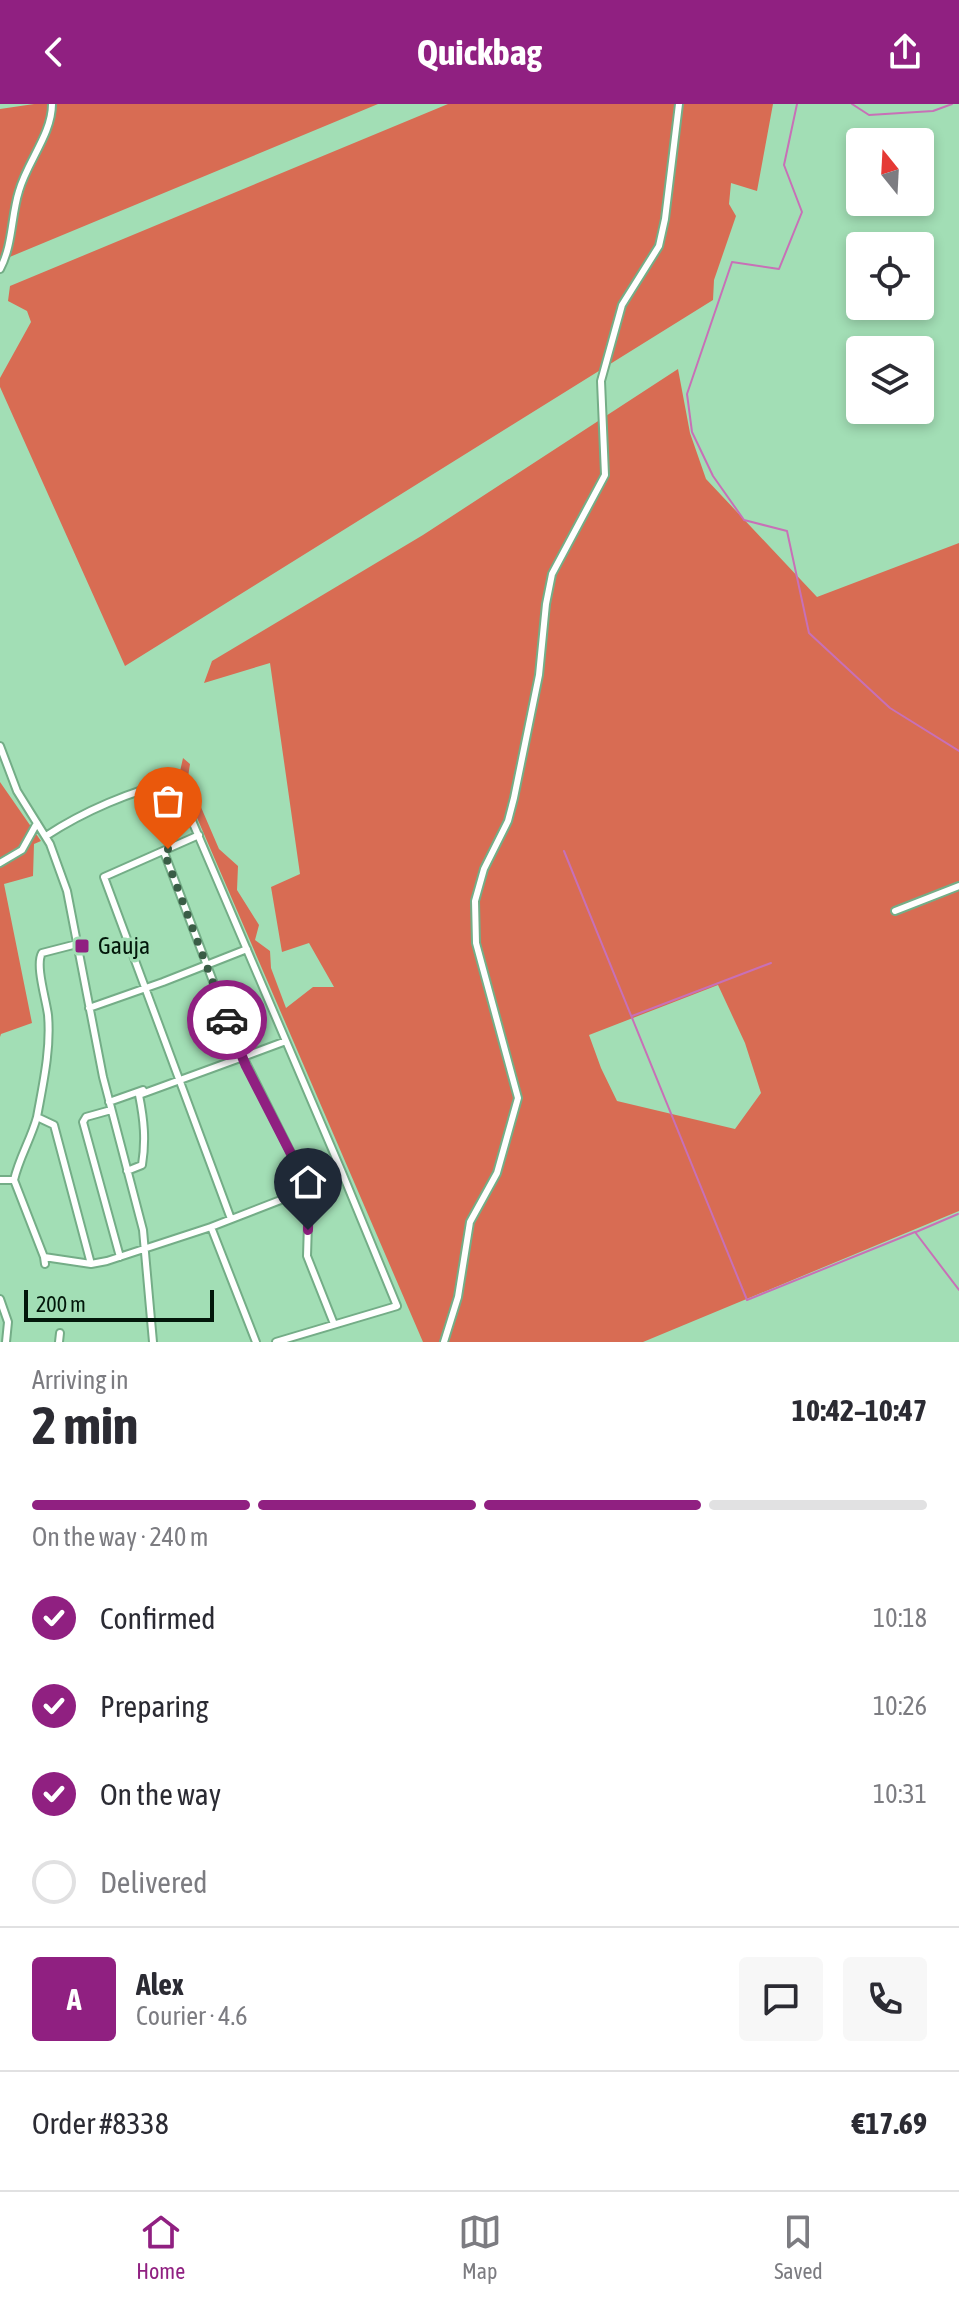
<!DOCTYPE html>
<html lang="en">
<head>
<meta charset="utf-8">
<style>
  body { margin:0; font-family:"Asap Condensed",sans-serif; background:#f7f7f7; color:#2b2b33; height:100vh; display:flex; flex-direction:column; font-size:30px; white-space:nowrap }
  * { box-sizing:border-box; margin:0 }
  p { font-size:26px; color:#7c7c81 }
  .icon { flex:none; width:44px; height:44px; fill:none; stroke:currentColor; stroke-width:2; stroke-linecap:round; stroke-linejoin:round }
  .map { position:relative; height:1238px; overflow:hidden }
  .panel { display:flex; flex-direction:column; background:#fff; flex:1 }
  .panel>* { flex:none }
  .needle { width:52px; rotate:342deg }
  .buttons { position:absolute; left:846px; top:24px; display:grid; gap:16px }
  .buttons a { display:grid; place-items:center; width:88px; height:88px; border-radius:8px; background:#fff; box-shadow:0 4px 12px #0003; font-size:40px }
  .scale { position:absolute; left:24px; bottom:20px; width:190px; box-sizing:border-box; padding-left:8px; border:4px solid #02170a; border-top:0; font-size:22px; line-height:28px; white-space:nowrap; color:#02170a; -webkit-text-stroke:6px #a2deb5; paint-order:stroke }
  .pin { position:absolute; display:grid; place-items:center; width:68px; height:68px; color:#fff; margin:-82px -34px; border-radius:50% 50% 50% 0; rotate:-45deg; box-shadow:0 0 8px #0007 }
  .pin .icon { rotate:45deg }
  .courier { position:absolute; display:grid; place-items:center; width:80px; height:80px; margin:-40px; border:6px solid #902081; border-radius:50%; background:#fff; color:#222; box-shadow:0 2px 10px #0007 }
  .summary em { font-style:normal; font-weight:700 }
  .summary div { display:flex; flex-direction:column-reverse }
  .summary { display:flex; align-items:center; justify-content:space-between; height:136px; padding:0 32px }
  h1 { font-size:52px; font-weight:700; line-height:60px }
  .bar { display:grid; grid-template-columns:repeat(4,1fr); gap:12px 8px; align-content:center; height:96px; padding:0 32px }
  .bar i { height:10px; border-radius:6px; background:#e1e1e2 }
  .bar .selected { background:#902081 }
  .bar p { grid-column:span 4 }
  .line { display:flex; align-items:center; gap:20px; padding:0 32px; border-top:2px solid #e1e1e2 }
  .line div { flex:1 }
  .round { display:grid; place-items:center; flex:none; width:84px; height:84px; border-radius:8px; background:#f7f7f7 }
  ol { padding:0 32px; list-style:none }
  li { display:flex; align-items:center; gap:24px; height:88px }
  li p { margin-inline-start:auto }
  li .icon { padding:8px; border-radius:50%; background:#902081; color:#fff; stroke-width:4 }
  li:last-child { color:#7c7c81 }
  li i { width:44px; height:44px; border:4px solid #e1e1e2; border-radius:50% }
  header { display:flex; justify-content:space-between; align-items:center; height:104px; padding:0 32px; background:#902081; color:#fff; font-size:36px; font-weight:700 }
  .dock { display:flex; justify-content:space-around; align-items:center; height:112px; border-top:2px solid #e1e1e2; background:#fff; font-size:22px; color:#7c7c81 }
  .dock a { display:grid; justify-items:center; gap:4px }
  .dock .selected { color:#902081 }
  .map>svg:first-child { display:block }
  .forest { fill:#d86c53; fill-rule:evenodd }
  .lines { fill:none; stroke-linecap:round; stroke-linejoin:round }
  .stream { stroke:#c870b7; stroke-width:2 }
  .minor-casing { stroke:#74ad87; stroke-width:10 }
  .minor { stroke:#fff; stroke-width:6 }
  .done { stroke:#3a5d46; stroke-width:8; stroke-dasharray:0 14.4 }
  .route { stroke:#902081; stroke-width:10 }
  .poi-dot { fill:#902081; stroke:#a2deb5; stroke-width:3 }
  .labels { text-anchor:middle; stroke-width:7; stroke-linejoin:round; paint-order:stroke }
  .poi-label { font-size:24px; fill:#02170a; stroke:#a2deb5; text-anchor:start }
</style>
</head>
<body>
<header><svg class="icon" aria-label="back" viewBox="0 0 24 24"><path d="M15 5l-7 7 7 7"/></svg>Quickbag<svg class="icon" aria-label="share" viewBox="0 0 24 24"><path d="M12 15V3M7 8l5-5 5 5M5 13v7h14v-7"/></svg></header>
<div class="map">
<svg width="959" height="1238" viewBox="0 0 959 1238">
  <rect width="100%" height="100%" fill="#a2deb5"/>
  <path class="forest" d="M 34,0 L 378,0 L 0,157 L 0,5 Z
    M 448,0 L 773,0 L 757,87 L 731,79 L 729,100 L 736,112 L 714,176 L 713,196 L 125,562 L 0,283 L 0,274 L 31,218 L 27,207 L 8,197 L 10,182 Z
    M 678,265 L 690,329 L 706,375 L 817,493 L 959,439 L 959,1107 L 643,1238 L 423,1238 L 179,672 L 183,654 L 190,660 L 188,673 L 219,745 L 238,762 L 237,786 L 259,821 L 255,836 L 270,847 L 271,864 L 286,904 L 313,883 L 334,883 L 309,839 L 282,848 L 271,783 L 300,770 L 270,559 L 204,579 L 212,557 L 423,431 ZM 718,881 L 745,939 L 761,989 L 735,1025 L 617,997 L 601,964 L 589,931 Z
    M 0,678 L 41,737 L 34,740 L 33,772 L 4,780 L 32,919 L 1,930 L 0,933 Z"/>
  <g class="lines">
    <path class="stream" d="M 797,0 L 784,61 L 802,108 L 779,165 L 732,158 L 687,290 L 692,328 L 713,372 L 744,416 L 787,427 L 809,529 L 890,604 L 959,647
      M 852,0 L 869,11 L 933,7 L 952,0
      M 564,747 L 747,1196 L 915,1128 L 959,1186
      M 632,912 L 771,859
      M 916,1128 L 958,1110"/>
    <g class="minor-casing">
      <path id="minor" d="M 0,165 C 13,141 11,112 19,87 C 27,58 52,30 52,0
        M 0,642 L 17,687 L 50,740 L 67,787 L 103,973 L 143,1126 L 153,1238
        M 199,731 L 104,773 L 231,1115
        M 46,732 C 84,707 131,687 175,677 L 341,1066
        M 164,748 L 241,951 L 243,953 L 286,937
        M 0,759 L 22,746 L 37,719
        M 895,807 L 959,782
        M 89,904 L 163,878 L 247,845
        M 109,998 L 143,986
        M 111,1006 L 86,1013 L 83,1018 L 120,1153
        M 37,1013 C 43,980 51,945 48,911 C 46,895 35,861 42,849 L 77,840
        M 127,1067 L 142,1061 C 146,1036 144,1016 139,991 L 243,953 L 309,1085 L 341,1066 L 397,1202 L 276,1238
        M 0,1076 L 14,1076 L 44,1153
        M 14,1076 C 19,1054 31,1035 37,1013 L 54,1021 L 91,1160
        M 211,1123 L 309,1085 L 307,1152 L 334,1220
        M 45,1160 L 44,1153 L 91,1160 L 107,1157 L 211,1123 L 256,1238
        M 0,1195 L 8,1218 L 6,1238
        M 59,1238 L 60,1229
        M 444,1238 L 458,1193 L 470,1118 L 497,1069 L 518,994 L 476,839 L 475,797 L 484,765 L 508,717 L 514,694 L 539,571 L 546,500 L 552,470 L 605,371 L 601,277 L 622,201 L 659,142 L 665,115 L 679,0"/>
    </g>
    <use href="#minor" class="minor"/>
  </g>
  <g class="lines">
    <path class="done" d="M 168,745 L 164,748 L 227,916"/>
    <path class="route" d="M 227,916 L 246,962 L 309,1085 L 308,1126"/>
  </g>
  <rect class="poi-dot" x="74" y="834" width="16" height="16" rx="4"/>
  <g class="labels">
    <g class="poi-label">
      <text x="98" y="850">Gauja</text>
    </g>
  </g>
</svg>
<div class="buttons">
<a><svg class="needle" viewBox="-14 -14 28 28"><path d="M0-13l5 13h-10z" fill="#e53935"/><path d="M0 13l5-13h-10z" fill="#7c7c81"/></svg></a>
<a><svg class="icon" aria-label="locate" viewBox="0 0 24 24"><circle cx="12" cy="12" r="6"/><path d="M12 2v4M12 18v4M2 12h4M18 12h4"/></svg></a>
<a><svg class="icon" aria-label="layers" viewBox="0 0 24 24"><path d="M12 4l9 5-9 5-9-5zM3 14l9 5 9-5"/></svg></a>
</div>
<div class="scale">200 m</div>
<div class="pin" style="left:168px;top:745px;background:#ea580c"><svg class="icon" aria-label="bag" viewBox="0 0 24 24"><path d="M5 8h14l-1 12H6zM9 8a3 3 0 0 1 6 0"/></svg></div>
<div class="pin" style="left:308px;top:1126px;background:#1f2937"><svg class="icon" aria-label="home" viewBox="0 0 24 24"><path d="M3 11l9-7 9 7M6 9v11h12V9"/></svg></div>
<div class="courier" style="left:227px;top:916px"><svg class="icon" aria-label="car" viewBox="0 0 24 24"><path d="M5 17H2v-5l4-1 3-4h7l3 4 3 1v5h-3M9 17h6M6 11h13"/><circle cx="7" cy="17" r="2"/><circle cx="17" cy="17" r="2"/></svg></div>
</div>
<section class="panel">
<div class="summary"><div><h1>2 min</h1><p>Arriving in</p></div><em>10:42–10:47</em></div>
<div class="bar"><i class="selected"></i><i class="selected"></i><i class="selected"></i><i></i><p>On the way · 240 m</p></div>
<ol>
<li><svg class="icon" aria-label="check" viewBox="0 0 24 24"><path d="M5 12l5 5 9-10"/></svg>Confirmed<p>10:18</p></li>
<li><svg class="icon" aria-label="check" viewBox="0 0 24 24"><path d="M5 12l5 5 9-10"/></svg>Preparing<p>10:26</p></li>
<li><svg class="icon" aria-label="check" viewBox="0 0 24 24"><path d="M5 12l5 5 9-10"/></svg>On the way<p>10:31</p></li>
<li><i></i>Delivered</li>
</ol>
<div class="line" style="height:144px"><b class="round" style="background:#902081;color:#fff">A</b><div><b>Alex</b><p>Courier · 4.6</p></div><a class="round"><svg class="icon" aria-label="chat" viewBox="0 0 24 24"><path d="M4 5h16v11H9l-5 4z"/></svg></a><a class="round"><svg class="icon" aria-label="phone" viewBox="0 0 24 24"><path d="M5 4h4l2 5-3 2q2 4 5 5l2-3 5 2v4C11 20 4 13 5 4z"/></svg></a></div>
<div class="line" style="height:104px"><div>Order #8338</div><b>€17.69</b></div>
</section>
<nav class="dock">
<a class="selected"><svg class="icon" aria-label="home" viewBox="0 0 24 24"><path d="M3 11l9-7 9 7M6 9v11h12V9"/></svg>Home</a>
<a><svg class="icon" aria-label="map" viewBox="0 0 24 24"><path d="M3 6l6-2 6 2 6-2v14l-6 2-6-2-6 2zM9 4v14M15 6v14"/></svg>Map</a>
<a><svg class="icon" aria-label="saved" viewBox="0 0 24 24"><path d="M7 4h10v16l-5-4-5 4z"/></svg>Saved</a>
</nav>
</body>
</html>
